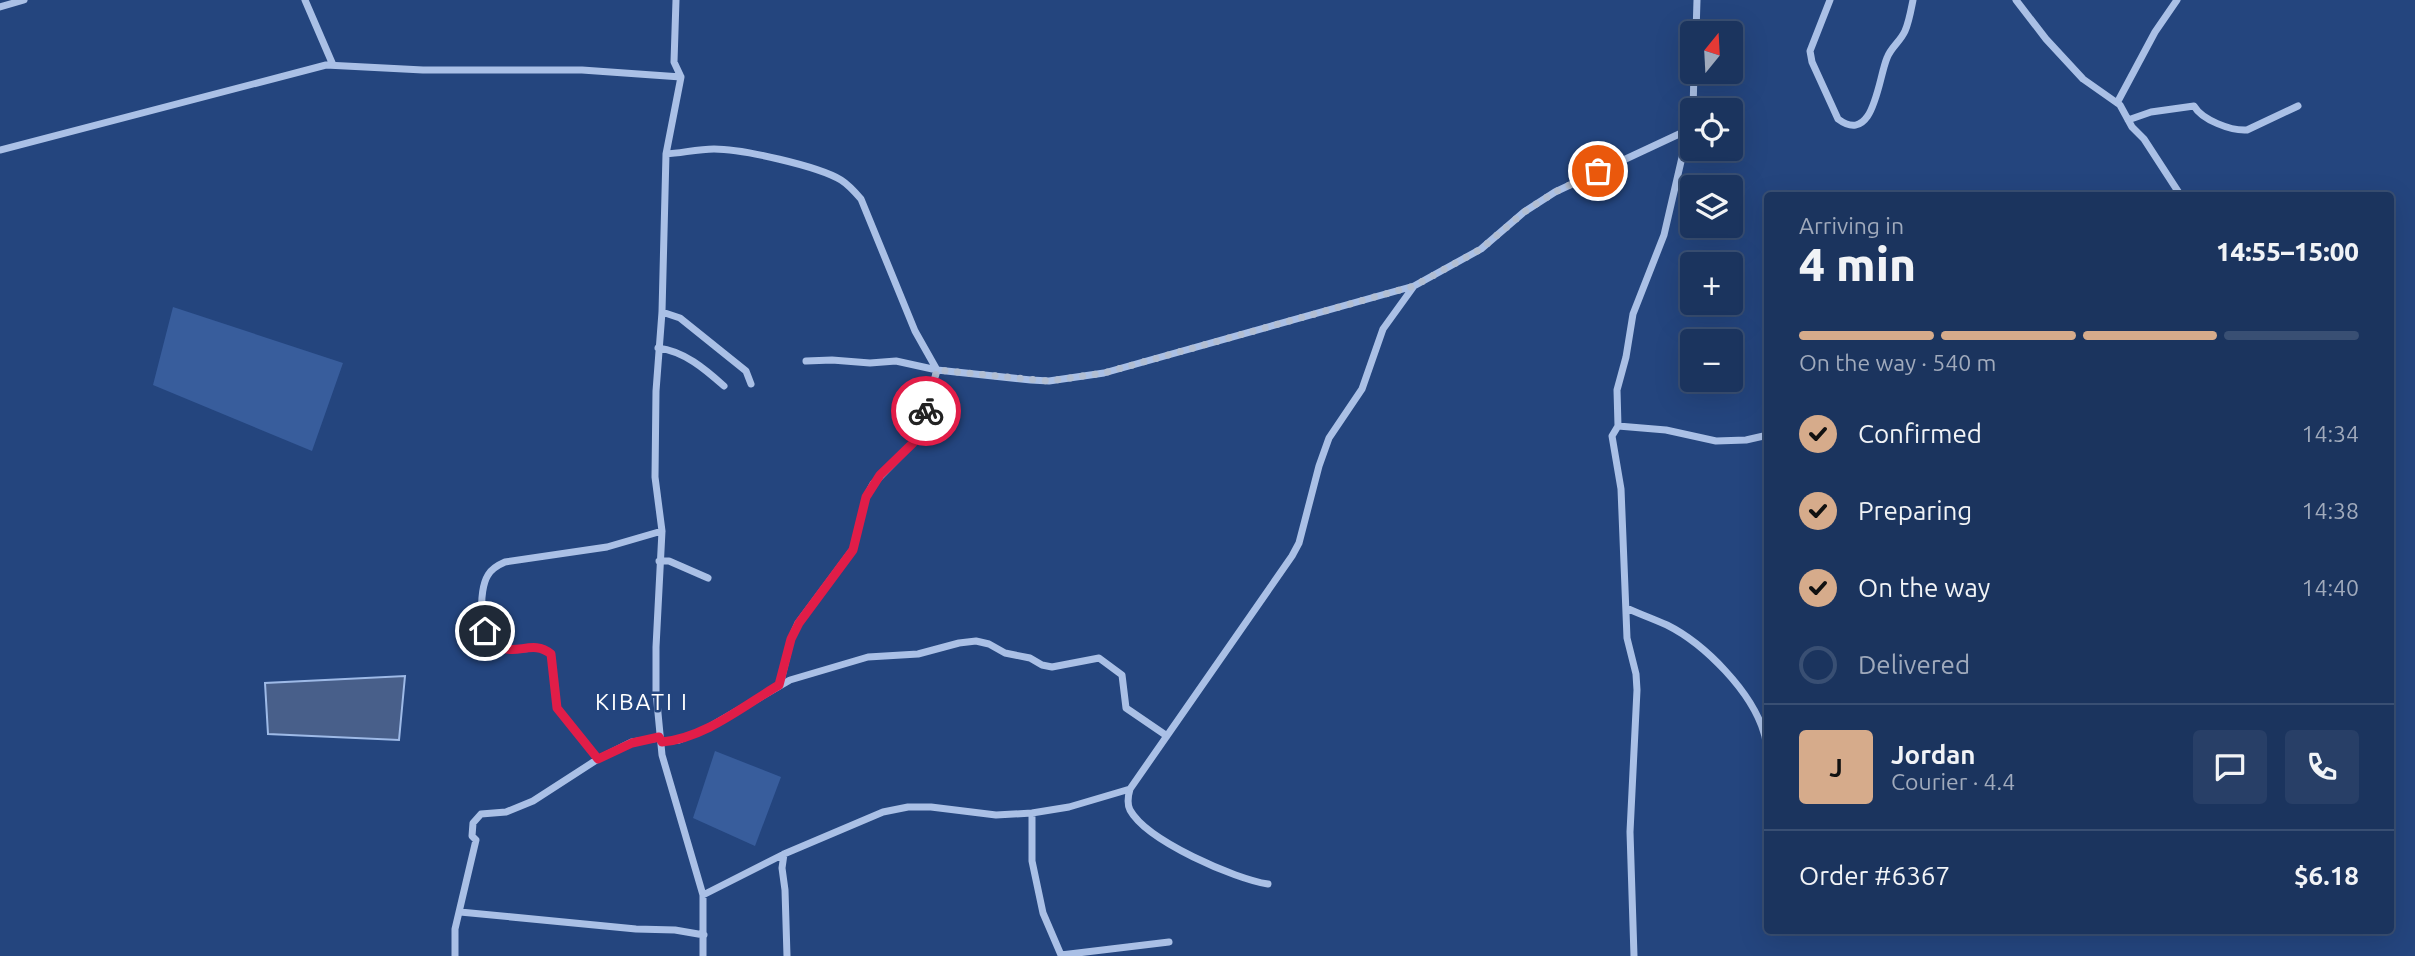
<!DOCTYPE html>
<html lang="en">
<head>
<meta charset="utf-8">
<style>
  body { margin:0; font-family:Ubuntu,sans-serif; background:#283f67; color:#f1f3f6; height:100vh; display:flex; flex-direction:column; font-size:26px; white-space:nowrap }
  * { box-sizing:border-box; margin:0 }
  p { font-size:23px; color:#a0aabc }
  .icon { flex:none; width:38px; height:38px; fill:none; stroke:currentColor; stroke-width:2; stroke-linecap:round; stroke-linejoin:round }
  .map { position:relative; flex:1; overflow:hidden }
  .sheet { position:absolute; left:1764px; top:192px; width:630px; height:742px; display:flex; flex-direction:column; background:#1b345e; border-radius:7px; box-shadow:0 7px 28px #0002,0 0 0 2px #394f73 }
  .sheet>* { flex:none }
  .needle { width:46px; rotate:18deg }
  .tools { position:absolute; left:1680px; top:21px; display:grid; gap:14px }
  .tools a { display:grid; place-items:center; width:63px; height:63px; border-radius:7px; background:#1b345e; box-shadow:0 7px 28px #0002,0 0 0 2px #394f73; font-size:35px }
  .pin { position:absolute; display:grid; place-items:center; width:60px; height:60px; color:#fff; margin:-30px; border:4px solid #fff; border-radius:50%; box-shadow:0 2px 7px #0007 }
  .courier { position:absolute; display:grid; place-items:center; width:70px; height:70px; margin:-35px; border:5px solid #e11d48; border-radius:50%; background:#fff; color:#222; box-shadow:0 2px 9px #0007 }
  .summary em { font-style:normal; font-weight:800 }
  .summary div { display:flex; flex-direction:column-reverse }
  .summary { display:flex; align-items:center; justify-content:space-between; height:119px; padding:0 35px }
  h1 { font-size:46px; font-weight:800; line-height:52px }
  .bar { display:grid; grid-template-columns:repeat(4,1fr); gap:10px 7px; align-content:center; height:84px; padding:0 35px }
  .bar i { height:9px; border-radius:5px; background:#394f73 }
  .bar .selected { background:#d6ab8b }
  .bar p { grid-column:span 4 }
  .line { display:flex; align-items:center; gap:18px; padding:0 35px; border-top:2px solid #394f73 }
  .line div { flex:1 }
  .round { display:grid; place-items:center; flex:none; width:74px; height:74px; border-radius:7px; background:#283f67 }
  ol { padding:0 35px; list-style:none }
  li { display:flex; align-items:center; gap:21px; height:77px }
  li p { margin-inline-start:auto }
  li .icon { padding:7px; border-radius:50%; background:#d6ab8b; color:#111; stroke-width:4 }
  li:last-child { color:#a0aabc }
  li i { width:38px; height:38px; border:4px solid #394f73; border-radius:50% }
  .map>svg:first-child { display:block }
  .green { fill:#385d9c }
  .water { fill:#485f8a; stroke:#9ebae7; stroke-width:2 }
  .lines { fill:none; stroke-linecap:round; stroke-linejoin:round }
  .street { stroke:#aac0e6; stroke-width:7 }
  .done { stroke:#b2bed2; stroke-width:7; stroke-dasharray:0 12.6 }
  .route { stroke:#e11d48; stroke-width:9 }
  .labels { text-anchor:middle; stroke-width:5; stroke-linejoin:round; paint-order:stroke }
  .quarter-label { font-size:23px; letter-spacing:2px; fill:#fff; stroke:#24457e }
</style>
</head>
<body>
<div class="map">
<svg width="2415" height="956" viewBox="0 0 2415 956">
  <rect width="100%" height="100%" fill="#24457e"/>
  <path class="green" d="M 173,307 L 343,363 L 312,451 L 153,385 Z
    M 715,751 L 781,777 L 755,846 L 693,818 Z"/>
  <path class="water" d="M 405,676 L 399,740 L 268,734 L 265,683 Z"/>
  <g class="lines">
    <path class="street" d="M 305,0 L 333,65
      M 676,0 L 674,62 L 681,77 L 666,154 L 662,312 L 656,391 L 655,477 L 662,531 L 656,647 L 656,692 L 662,755 L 703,895 L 703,956
      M 1830,0 L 1810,51 L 1812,62 L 1838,119 C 1874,146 1878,79 1887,58 C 1891,47 1900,42 1905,31 C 1909,22 1911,10 1913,0
      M 2016,0 L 2046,39 L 2083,79 L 2120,105 L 2132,127 L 2144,139 L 2181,196
      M 0,7 L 24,0
      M 1696,33 L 1697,0
      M 2117,103 L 2155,32 L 2177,0
      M 1693,110 L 1694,72
      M 2128,120 L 2151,112 L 2194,106 C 2202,120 2231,131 2247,130 L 2298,106
      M 0,150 L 326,65 L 423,70 L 582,70 L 681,77
      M 666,154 C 682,153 698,149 714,149 C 742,149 818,166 841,180 C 849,185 855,192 861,199 L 915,331 L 937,370 L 919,433 L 913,443 L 873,484 L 866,497 L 853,549 L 798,623 L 791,639 L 780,685
      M 662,312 L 680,318 L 746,371 L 751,384
      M 658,348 C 684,351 705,369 724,386
      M 806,361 L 832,360 L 870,363 L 896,361 L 937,370 L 1031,380 L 1049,381 L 1104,373 L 1414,286
      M 1618,426 L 1666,430 L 1716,441 L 1746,440 L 1768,435
      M 659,561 L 669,561 L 708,578
      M 1626,608 C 1640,614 1654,619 1667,625 C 1705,644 1752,692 1764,733 C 1767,740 1765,748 1768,755
      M 662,742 L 679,740 L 704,730 L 790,680 L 868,657 L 918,654 L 959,643 L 976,641 L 989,644 L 1005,653 L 1030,658 L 1042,665 L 1052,667 L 1099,658 L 1122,675 L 1126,708 L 1167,736
      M 598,759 L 557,708 L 551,654 C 536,641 515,655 498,646 C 479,637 478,591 488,575 C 492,568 498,565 505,562 L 607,547 L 662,531
      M 1130,789 C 1128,796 1127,804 1130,810 C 1147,841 1235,879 1268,884
      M 1032,813 L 1032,861 L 1043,913 L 1061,955 L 1169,942
      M 784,854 L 782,868 L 785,890 L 787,956
      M 703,895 L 784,854 L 883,812 L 908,807 L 931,807 L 996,815 L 1032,813 L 1069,807 L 1130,789 L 1292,556 L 1299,543 L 1319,466 L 1329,438 L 1362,389 L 1383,329 L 1414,286 L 1481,249 L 1524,212 L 1555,192 L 1692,128
      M 460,912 L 636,929 L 675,930 L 704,935
      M 455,956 L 455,929 L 476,840 L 472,836 L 473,823 L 481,814 L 506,812 L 533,801 L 598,759 L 632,742 L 659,738
      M 1634,956 L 1630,832 L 1637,690 L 1636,674 L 1627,638 L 1621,489 L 1612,436 L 1618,426 L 1617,390 L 1626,357 L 1633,314 L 1664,235 L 1683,153 L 1692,131"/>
  </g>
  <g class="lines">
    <path class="done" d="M 926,411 L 937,370 L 1049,381 L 1104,373 L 1414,286 L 1481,249 L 1524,212 L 1555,192 L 1598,171"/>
    <path class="route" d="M 485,631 C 507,668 528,635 551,654 L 557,708 L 598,759 L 632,743 L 659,737 L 662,742 C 705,738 743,706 779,685 L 791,639 L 799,623 L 853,550 L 866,497 L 880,475 L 913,443 L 926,411"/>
  </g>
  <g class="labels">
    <g class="quarter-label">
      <text x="642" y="710">KIBATI I</text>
    </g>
  </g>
</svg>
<div class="tools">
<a><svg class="needle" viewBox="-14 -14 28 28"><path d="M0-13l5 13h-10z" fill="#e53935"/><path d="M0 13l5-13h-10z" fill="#a0aabc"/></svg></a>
<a><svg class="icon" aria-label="locate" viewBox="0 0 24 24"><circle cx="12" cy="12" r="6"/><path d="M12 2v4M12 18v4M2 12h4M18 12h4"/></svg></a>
<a><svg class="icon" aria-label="layers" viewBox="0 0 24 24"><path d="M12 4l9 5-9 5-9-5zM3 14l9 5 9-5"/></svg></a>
<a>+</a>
<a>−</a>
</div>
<div class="pin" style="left:1598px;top:171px;background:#ea580c"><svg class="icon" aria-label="bag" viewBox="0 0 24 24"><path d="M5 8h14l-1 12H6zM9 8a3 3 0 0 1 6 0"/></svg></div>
<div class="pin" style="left:485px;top:631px;background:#1f2937"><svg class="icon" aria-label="home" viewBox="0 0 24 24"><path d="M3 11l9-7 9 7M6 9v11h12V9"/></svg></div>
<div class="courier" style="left:926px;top:411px"><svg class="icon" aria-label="bike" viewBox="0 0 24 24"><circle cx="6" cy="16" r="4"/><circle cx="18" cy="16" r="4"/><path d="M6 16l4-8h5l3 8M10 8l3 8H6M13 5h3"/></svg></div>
<section class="sheet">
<div class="summary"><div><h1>4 min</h1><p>Arriving in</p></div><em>14:55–15:00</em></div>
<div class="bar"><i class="selected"></i><i class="selected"></i><i class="selected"></i><i></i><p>On the way · 540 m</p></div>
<ol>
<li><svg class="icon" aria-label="check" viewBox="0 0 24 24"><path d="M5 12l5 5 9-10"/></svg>Confirmed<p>14:34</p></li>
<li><svg class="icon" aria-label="check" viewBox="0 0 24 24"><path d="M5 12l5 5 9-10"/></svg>Preparing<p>14:38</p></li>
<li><svg class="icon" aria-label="check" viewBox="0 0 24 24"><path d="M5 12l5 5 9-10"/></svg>On the way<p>14:40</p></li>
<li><i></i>Delivered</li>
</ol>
<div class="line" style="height:126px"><b class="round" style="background:#d6ab8b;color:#111">J</b><div><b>Jordan</b><p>Courier · 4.4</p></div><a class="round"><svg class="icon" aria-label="chat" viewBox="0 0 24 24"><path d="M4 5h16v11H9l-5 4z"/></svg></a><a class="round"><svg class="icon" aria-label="phone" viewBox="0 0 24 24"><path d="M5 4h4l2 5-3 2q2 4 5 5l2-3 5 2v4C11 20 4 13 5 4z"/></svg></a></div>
<div class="line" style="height:91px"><div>Order #6367</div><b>$6.18</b></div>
</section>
</div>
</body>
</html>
